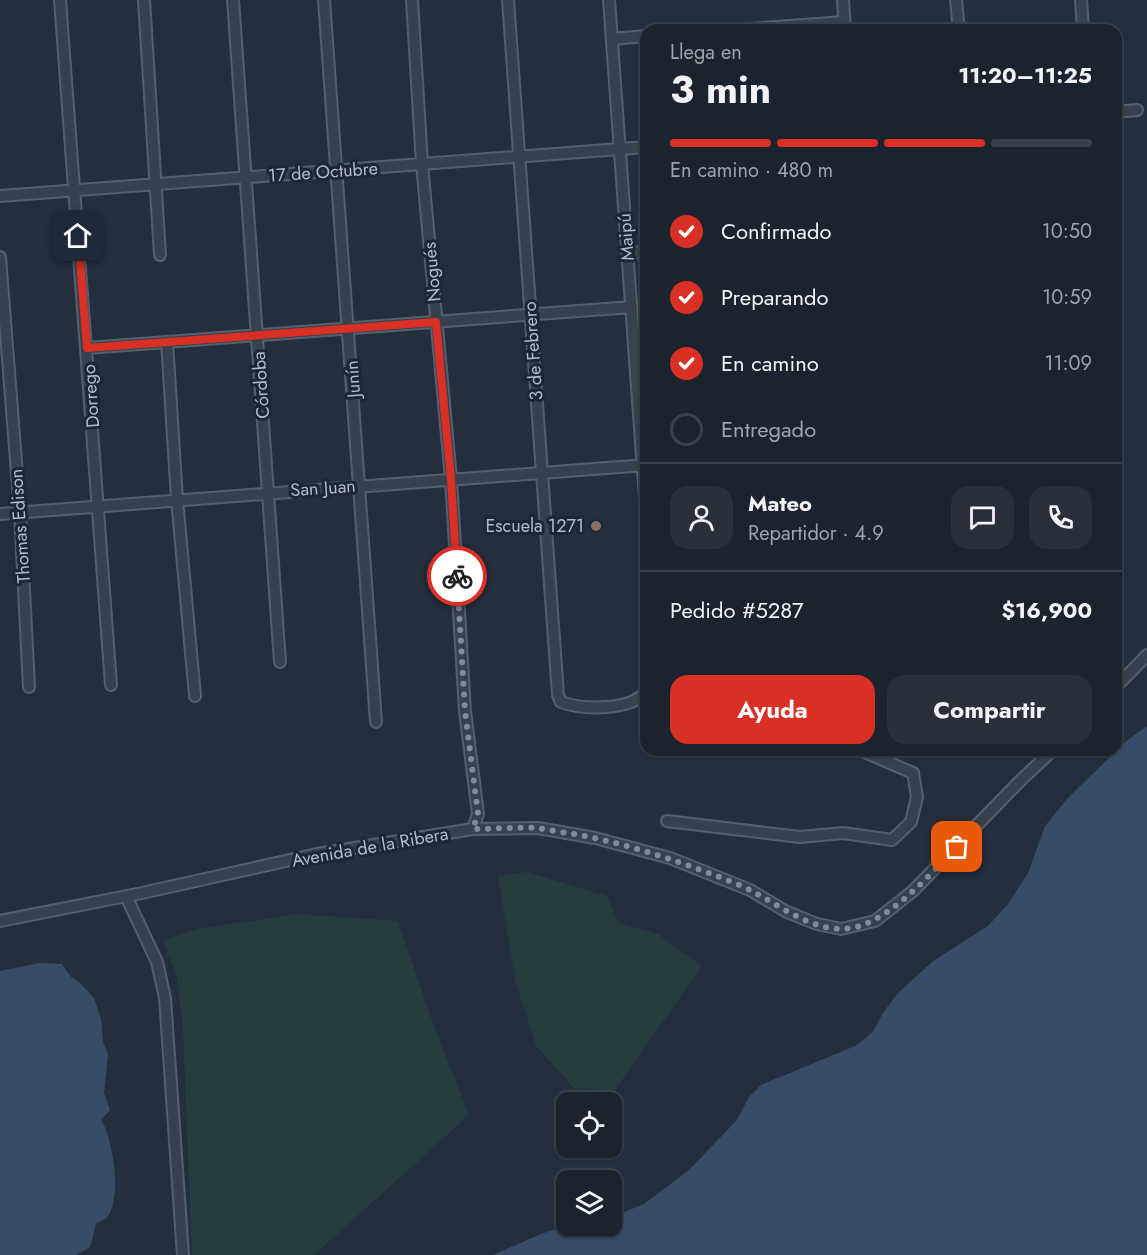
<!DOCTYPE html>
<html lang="es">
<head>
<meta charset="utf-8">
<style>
  body { margin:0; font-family:Jost,sans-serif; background:#282f3a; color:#f1f3f6; height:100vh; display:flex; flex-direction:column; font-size:22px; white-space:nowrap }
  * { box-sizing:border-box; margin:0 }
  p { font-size:20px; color:#a0a4aa }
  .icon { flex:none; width:33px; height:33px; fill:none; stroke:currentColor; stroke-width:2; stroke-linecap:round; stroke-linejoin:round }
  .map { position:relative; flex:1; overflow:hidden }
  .drawer { position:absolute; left:640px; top:24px; width:482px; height:732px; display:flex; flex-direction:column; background:#1b232e; border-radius:18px; box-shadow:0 2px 4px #0004,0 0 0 2px #39404a }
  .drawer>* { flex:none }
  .controls { position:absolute; left:556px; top:1092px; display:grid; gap:12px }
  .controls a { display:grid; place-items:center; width:66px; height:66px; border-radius:12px; background:#1b232e; box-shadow:0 2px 4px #0004,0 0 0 2px #39404a; font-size:30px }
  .pin { position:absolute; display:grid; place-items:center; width:51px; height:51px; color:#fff; margin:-26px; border-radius:12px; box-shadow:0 3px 9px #0006 }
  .courier { position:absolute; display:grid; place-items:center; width:60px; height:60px; margin:-30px; border:4px solid #d93025; border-radius:50%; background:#fff; color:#222; box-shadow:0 2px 8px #0007 }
  .head em { font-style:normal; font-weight:700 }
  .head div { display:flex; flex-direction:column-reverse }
  .head { display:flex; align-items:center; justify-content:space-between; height:102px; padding:0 30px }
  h1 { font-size:39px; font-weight:700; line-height:45px }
  .bar { display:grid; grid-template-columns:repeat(4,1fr); gap:9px 6px; align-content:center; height:72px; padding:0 30px }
  .bar i { height:8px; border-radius:4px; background:#39404a }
  .bar .on { background:#d93025 }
  .bar p { grid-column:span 4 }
  .line { display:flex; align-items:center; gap:15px; padding:0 30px; border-top:2px solid #39404a }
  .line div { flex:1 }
  .round { display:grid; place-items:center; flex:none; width:63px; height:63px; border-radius:18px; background:#282f3a }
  ol { padding:0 30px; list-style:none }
  li { display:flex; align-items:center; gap:18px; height:66px }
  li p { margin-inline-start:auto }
  li .icon { padding:6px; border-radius:50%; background:#d93025; color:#fff; stroke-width:4 }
  li:last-child { color:#a0a4aa }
  li i { width:33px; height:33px; border:3px solid #39404a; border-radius:50% }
  .primary-button { display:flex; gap:12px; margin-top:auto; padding:12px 30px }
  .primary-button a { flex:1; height:69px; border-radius:18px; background:#d93025; color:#fff; font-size:24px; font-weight:700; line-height:69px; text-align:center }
  .primary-button a+a { background:#282f3a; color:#f1f3f6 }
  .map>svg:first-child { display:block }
  .green { fill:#263c3f }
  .water { fill:#394c67 }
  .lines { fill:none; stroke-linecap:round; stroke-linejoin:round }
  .minor-casing { stroke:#565f6c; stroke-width:14 }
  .minor { stroke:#38414e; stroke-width:10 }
  .done { stroke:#828b98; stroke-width:6; stroke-dasharray:0 10.8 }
  .route { stroke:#d93025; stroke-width:8 }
  .education-dot { fill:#8d6e63; stroke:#1d2633; stroke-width:2 }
  .labels { text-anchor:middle; stroke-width:6; stroke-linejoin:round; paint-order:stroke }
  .street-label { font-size:18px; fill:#b4bcc9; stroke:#1d2633 }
  .poi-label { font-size:18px; fill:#b4bcc9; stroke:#1d2633; text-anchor:end }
</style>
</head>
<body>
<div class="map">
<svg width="1147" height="1255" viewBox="0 0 1147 1255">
  <rect width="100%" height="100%" fill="#242f3e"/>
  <path class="green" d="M 527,872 L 607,896 L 618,923 L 658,934 L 702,966 L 615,1090 L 574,1088 L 536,1046 L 515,980 L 498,876 Z
    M 297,914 L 398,921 L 430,1015 L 469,1115 L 314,1255 L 192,1255 L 183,1028 L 177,976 L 163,940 L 198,929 Z"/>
  <path class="water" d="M 1147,726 L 1147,1255 L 493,1255 L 541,1234 L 562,1227 L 612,1226 L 612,1217 L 644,1204 L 689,1170 L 737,1120 L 749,1097 L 761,1085 L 855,1046 L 873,1032 L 883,1013 L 897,994 L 933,961 L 988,926 L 1008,904 L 1028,873 L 1045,826 L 1068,798 L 1125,742 Z
    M 40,963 L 62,964 L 71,977 L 79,982 L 94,998 L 101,1019 L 103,1042 L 108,1054 L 104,1093 L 110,1110 L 101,1120 C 113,1138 122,1197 108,1216 C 105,1220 99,1222 96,1224 L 90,1247 L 76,1255 L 0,1255 L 0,971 Z"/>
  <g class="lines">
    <g class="minor-casing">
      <path id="minor" d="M 60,0 L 111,685
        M 144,0 L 160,255
        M 233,0 L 280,662
        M 324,0 L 376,722
        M 412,0 L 422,164 L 451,479 L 465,711 L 478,814 L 473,829
        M 508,0 L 558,695 L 561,702 C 583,710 632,711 646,691
        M 609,0 L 646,511
        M 843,0 L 845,30
        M 956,0 L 959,30
        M 1081,0 L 1083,30
        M 736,30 L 844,22
        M 612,39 L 646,36
        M 1116,112 L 1137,110
        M 0,196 L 646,147
        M 628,253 L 646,252
        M 0,257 L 20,512 L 29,687
        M 167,342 L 177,499 L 195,696
        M 87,348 L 632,307
        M 0,514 L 646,465
        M 1116,687 L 1147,655
        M 667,821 L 800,837 L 843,833 L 892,840 L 911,822 L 917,797 L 913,773 L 860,750
        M 126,896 L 157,962 L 165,998 L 183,1255
        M 0,921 L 142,893 L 317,854 L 473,829 L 538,828 L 595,838 L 670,858 L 750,890 L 787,912 L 817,924 L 841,929 L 875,921 L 913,891 L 1021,780 L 1053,750"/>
    </g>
    <use href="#minor" class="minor"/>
  </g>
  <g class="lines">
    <path class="done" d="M 457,576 L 465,711 L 478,814 L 473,829 C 494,829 516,827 537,828 C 547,829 558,832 568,833 C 627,843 682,862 737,884 C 769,897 805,929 841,929 C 884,929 928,876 957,847"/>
    <path class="route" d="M 78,236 L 87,348 L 436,322 L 451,479 L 457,576"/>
  </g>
  <circle class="education-dot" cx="596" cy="526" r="6"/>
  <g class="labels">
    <g class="street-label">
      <text transform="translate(323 172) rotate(-4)" y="6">17 de Octubre</text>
      <text transform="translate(626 237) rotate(-94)" y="6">Maipú</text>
      <text transform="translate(432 272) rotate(-95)" y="6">Nogués</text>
      <text transform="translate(533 351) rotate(-94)" y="6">3 de Febrero</text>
      <text transform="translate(353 379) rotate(-94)" y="6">Junín</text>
      <text transform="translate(261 385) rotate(-94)" y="6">Córdoba</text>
      <text transform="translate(91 396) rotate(-94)" y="6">Dorrego</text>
      <text transform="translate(323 488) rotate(-4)" y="6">San Juan</text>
      <text transform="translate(20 526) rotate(-94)" y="6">Thomas Edison</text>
      <text transform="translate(370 847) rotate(-10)" y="6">Avenida de la Ribera</text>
    </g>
    <g class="poi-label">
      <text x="584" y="532">Escuela 1271</text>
    </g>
  </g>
</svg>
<div class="controls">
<a><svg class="icon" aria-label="locate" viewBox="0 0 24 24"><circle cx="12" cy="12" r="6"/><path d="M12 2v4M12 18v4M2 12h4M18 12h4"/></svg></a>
<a><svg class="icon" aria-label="layers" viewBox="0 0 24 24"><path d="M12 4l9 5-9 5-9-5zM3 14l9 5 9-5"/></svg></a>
</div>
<div class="pin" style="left:957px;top:847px;background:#ea580c"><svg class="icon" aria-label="bag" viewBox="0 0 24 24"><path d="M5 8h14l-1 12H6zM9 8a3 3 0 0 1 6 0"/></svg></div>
<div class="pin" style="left:78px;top:236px;background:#1f2937"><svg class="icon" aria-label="home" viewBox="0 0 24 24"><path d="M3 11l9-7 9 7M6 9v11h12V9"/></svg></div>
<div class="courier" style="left:457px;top:576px"><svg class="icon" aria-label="bike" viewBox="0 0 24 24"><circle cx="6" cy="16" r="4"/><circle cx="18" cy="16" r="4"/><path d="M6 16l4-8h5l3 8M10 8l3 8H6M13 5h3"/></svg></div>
<section class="drawer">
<div class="head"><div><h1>3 min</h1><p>Llega en</p></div><em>11:20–11:25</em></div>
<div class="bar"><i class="on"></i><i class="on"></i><i class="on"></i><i></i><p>En camino · 480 m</p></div>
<ol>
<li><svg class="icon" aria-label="check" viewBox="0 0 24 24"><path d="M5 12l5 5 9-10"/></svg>Confirmado<p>10:50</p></li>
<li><svg class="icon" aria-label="check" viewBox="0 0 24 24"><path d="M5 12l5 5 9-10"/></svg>Preparando<p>10:59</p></li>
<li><svg class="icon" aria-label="check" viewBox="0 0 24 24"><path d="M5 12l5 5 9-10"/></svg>En camino<p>11:09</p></li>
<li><i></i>Entregado</li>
</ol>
<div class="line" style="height:108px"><a class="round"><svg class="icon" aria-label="person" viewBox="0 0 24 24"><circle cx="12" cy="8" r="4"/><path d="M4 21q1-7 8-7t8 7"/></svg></a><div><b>Mateo</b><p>Repartidor · 4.9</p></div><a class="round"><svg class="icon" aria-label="chat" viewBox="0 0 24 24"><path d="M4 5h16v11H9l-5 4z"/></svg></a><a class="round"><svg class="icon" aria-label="phone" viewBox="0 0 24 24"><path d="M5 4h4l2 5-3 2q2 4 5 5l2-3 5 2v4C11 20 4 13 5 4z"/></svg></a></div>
<div class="line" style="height:78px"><div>Pedido #5287</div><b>$16,900</b></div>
<div class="primary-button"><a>Ayuda</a><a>Compartir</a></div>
</section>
</div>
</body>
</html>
